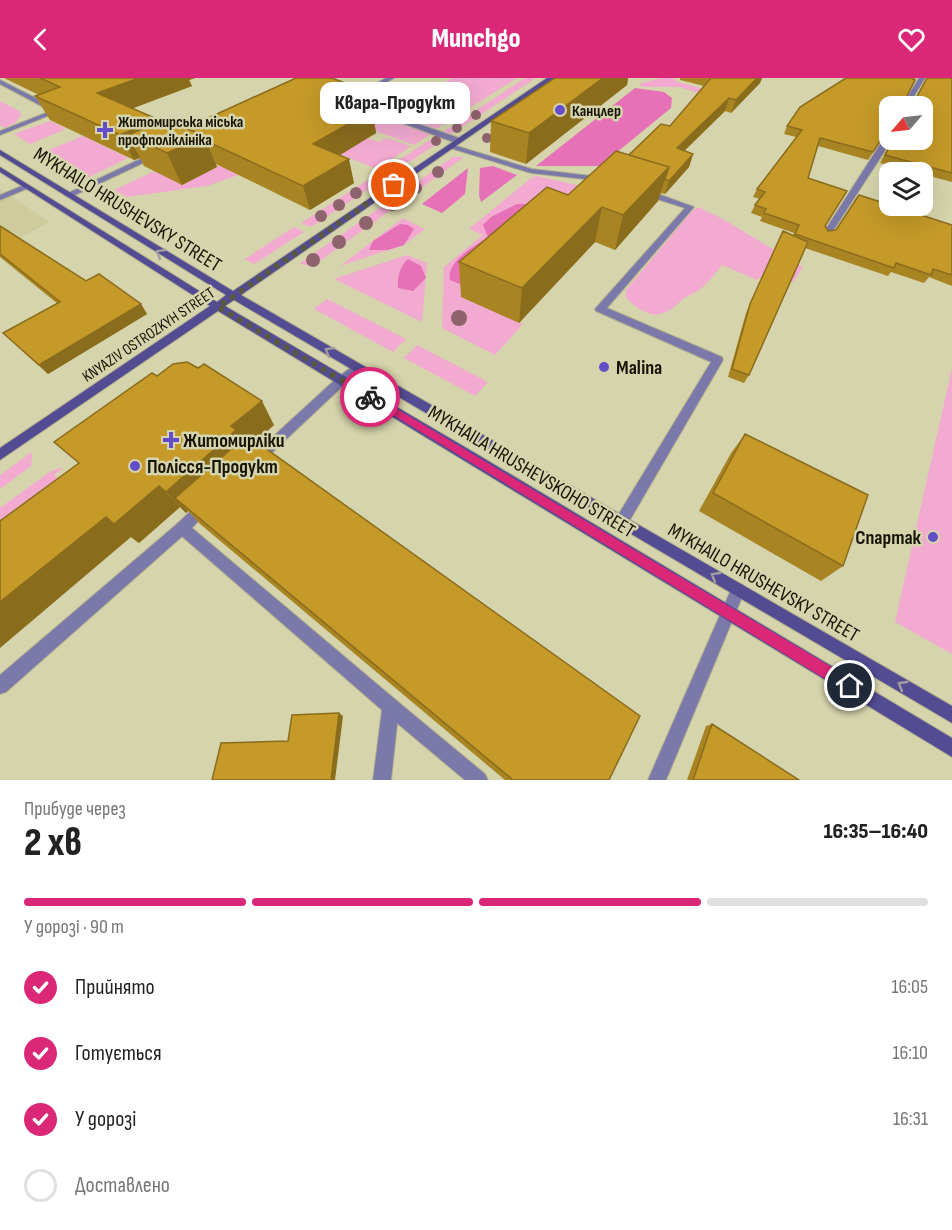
<!DOCTYPE html>
<html lang="uk">
<head>
<meta charset="utf-8">
<style>
  body { margin:0; font-family:"Sofia Sans Condensed",sans-serif; background:#f6f6f6; color:#222; height:100vh; display:flex; flex-direction:column; font-size:22px; white-space:nowrap }
  * { box-sizing:border-box; margin:0 }
  p { font-size:20px; color:#767676 }
  .icon { flex:none; width:33px; height:33px; fill:none; stroke:currentColor; stroke-width:2; stroke-linecap:round; stroke-linejoin:round }
  .map { position:relative; height:702px; overflow:hidden }
  .panel { display:flex; flex-direction:column; background:#fff; flex:1 }
  .panel>* { flex:none }
  .needle { width:39px; rotate:242deg }
  .fabs { position:absolute; left:879px; top:18px; display:grid; gap:12px }
  .fabs a { display:grid; place-items:center; width:54px; height:54px; border-radius:12px; background:#fff; box-shadow:0 6px 24px #0002; font-size:30px }
  .pin { position:absolute; display:grid; place-items:center; width:51px; height:51px; color:#fff; margin:-26px; border:3px solid #fff; border-radius:50%; box-shadow:0 2px 6px #0007 }
  .courier { position:absolute; display:grid; place-items:center; width:60px; height:60px; margin:-30px; border:4px solid #db2777; border-radius:50%; background:#fff; color:#222; box-shadow:0 2px 8px #0007 }
  .bubble { position:absolute; height:42px; border-radius:12px; background:#fff; box-shadow:0 6px 24px #0002; font-size:20px; font-weight:800; line-height:42px; text-align:center }
  .headline em { font-style:normal; font-weight:800 }
  .headline div { display:flex; flex-direction:column-reverse }
  .headline { display:flex; align-items:center; justify-content:space-between; height:102px; padding:0 24px }
  h1 { font-size:39px; font-weight:800; line-height:45px }
  .bar { display:grid; grid-template-columns:repeat(4,1fr); gap:9px 6px; align-content:center; height:72px; padding:0 24px }
  .bar i { height:8px; border-radius:4px; background:#e0e0e0 }
  .bar .selected { background:#db2777 }
  .bar p { grid-column:span 4 }
  ol { padding:0 24px; list-style:none }
  li { display:flex; align-items:center; gap:18px; height:66px }
  li p { margin-inline-start:auto }
  li .icon { padding:6px; border-radius:50%; background:#db2777; color:#fff; stroke-width:4 }
  li:last-child { color:#767676 }
  li i { width:33px; height:33px; border:3px solid #e0e0e0; border-radius:50% }
  header { display:flex; justify-content:space-between; align-items:center; height:78px; padding:0 24px; background:#db2777; color:#fff; font-size:27px; font-weight:800 }
  .map>svg:first-child { display:block }
  .built { fill:#cecc9c }
  .green { fill:#f2aad0 }
  .forest { fill:#e771b6 }
  .lines { fill:none; stroke-linecap:round; stroke-linejoin:round }
  .lane-casing { stroke:#b3b28e; stroke-width:2 }
  .street-casing { stroke:#b3b28e; stroke-width:2 }
  .secondary-casing { stroke:#b3b28e; stroke-width:2 }
  .lane { fill:#7b78aa; fill-rule:evenodd }
  .street { fill:#7b78aa; fill-rule:evenodd }
  .secondary { fill:#544c93; fill-rule:evenodd }
  .tree { fill:#8d636d }
  .wall { fill:#a98423 }
  .shaded-wall { fill:#8a6c1d }
  .building { fill:#c59a29; stroke:#8a6c1d; stroke-width:1.5 }
  .oneway { stroke:#a19ea2 }
  .route { fill:#db2777 }
  .done { stroke:#595840; stroke-width:6; stroke-dasharray:0 10.8 }
  .poi-dot { fill:#634ec7; stroke:#d5d4ac; stroke-width:2 }
  .labels { text-anchor:middle; stroke-width:5; stroke-linejoin:round; paint-order:stroke }
  .far-poi-label { font-size:16px; font-weight:bold; fill:#161506; stroke:#d5d4ac; text-anchor:start }
  .far-street-label { font-size:16px; fill:#161506; stroke:#d5d4ac }
  .street-label { font-size:20px; fill:#161506; stroke:#d5d4ac }
  .poi-label { font-size:20px; font-weight:bold; fill:#161506; stroke:#d5d4ac; text-anchor:start }
</style>
</head>
<body>
<header><svg class="icon" aria-label="back" viewBox="0 0 24 24"><path d="M15 5l-7 7 7 7"/></svg>Munchgo<svg class="icon" aria-label="heart" viewBox="0 0 24 24"><path d="M12 20l-8-8c-3-5 5-10 8-4 3-6 11-1 8 4z"/></svg></header>
<div class="map">
<svg width="952" height="702" viewBox="0 0 952 702">
  <rect width="100%" height="100%" fill="#d5d4ac"/>
  <path class="built" d="M 0,111 L 49,144 L 0,171 Z"/>
  <path class="green" d="M 452,0 L 517,0 L 436,51 L 392,36 Z
    M 525,0 L 536,0 L 451,56 L 443,54 Z
    M 661,0 L 673,0 L 678,4 L 721,16 L 717,20 L 679,9 L 642,9 L 639,6 Z
    M 0,23 L 19,33 L 21,37 L 15,45 L 4,50 L 0,47 Z
    M 341,25 L 431,56 L 414,67 L 362,48 L 352,55 L 379,64 L 387,60 L 411,68 L 377,91 L 320,68 L 207,108 L 127,119 L 114,112 L 155,93 L 182,107 Z
    M 50,43 L 65,50 L 62,51 L 64,52 L 30,66 L 14,56 Z
    M 83,58 L 128,80 L 87,100 L 44,74 Z
    M 436,58 L 444,61 L 311,149 L 301,145 Z
    M 453,79 L 464,79 L 313,188 L 299,186 Z
    M 537,98 L 576,107 L 602,110 L 461,219 L 523,246 L 495,277 L 442,250 L 444,189 L 483,157 L 469,151 L 531,100 Z
    M 698,129 L 721,140 L 803,189 L 793,204 L 779,200 L 776,205 L 759,199 L 757,202 L 722,187 C 715,195 708,206 699,212 C 694,216 687,217 682,222 C 661,243 647,240 626,220 L 626,212 L 691,134 Z
    M 403,140 L 425,151 L 404,167 L 340,188 Z
    M 294,149 L 304,154 L 254,186 L 245,181 Z
    M 407,177 L 427,185 L 422,244 L 334,201 Z
    M 327,221 L 406,261 L 393,274 L 314,231 Z
    M 417,267 L 488,304 L 475,318 L 404,280 Z
    M 952,290 L 952,576 L 895,544 Z
    M 32,374 L 31,388 L 0,411 L 0,397 Z
    M 64,389 L 54,397 L 82,422 L 0,484 L 0,430 L 51,393 Z"/>
  <path class="forest" d="M 635,10 L 664,14 L 672,20 L 671,30 L 600,88 L 536,88 Z
    M 493,88 L 517,97 L 481,124 L 479,117 L 480,90 Z
    M 468,90 L 465,116 L 442,135 L 422,126 Z
    M 517,126 L 536,126 L 462,207 L 450,202 C 446,183 474,169 488,159 L 483,147 L 491,139 Z
    M 400,146 L 408,147 L 414,151 L 404,167 L 388,172 L 369,172 L 373,163 Z
    M 408,181 L 421,188 L 426,200 L 413,213 L 398,210 C 397,199 400,188 408,181 Z"/>
  <g class="lines">
    <g class="lane-casing">
      <path id="lane" d="M 386,0 L 394,0 L 355,22 L 350,21 Z
        M 0,2 L 59,32 L 60,33 L 0,57 L 0,53 L 51,33 L 0,6 Z
        M 366,28 L 462,61 L 463,63 L 456,65 L 364,31 L 364,29 Z
        M 450,66 L 532,91 L 601,99 L 605,101 L 601,103 L 531,95 L 450,70 Z
        M 153,75 L 160,77 L 71,119 L 64,117 Z
        M 24,107 L 31,109 L 0,122 L 0,117 Z
        M 641,112 L 647,112 L 694,129 L 607,230 L 722,279 L 723,282 L 627,447 L 622,449 L 617,447 L 615,443 L 617,439 L 711,284 L 596,233 L 595,231 L 685,130 L 641,116 Z
        M 357,285 L 362,289 L 361,292 L 346,305 L 338,305 L 336,302 L 338,299 Z
        M 182,444 L 187,446 L 189,450 L 187,454 L 6,614 L 0,616 L 0,597 L 177,446 Z
        M 738,505 L 743,507 L 745,512 L 666,702 L 648,702 L 733,507 Z
        M 391,621 L 397,623 L 485,696 L 488,702 L 465,702 L 385,635 L 383,629 L 385,623 Z"/>
    </g>
    <g class="street-casing">
      <path id="street" d="M 919,0 L 925,0 L 908,28 L 902,28 Z
        M 890,51 L 890,62 L 884,74 L 829,159 L 823,159 L 822,157 Z
        M 342,298 L 346,299 L 348,302 L 346,305 L 261,385 L 257,386 L 253,385 L 251,381 L 253,377 L 338,299 Z
        M 204,423 L 209,425 L 211,429 L 192,450 L 397,623 L 399,629 L 391,702 L 373,702 L 382,632 L 177,454 L 175,450 L 177,446 L 199,425 Z"/>
    </g>
    <g class="secondary-casing">
      <path id="secondary" d="M 547,0 L 554,0 L 241,217 L 952,628 L 952,645 L 234,222 L 225,228 L 475,375 L 952,660 L 952,679 L 218,233 L 0,382 L 0,370 L 210,228 L 0,94 L 0,89 L 217,224 L 226,217 L 0,77 L 0,72 L 233,213 Z"/>
    </g>
    <use href="#lane" class="lane"/>
    <use href="#street" class="street"/>
    <use href="#secondary" class="secondary"/>
  </g>
  <g class="tree">
    <circle cx="476" cy="37" r="5"/>
    <circle cx="457" cy="50" r="5"/>
    <circle cx="487" cy="60" r="5"/>
    <circle cx="436" cy="63" r="5"/>
    <circle cx="438" cy="94" r="6"/>
    <circle cx="384" cy="97" r="6"/>
    <circle cx="416" cy="110" r="6"/>
    <circle cx="356" cy="115" r="6"/>
    <circle cx="339" cy="127" r="6"/>
    <circle cx="392" cy="127" r="6"/>
    <circle cx="321" cy="138" r="6"/>
    <circle cx="366" cy="145" r="7"/>
    <circle cx="339" cy="164" r="7"/>
    <circle cx="313" cy="182" r="7"/>
    <circle cx="459" cy="240" r="8"/>
  </g>
  <path class="wall" d="M 4,0 L 195,0 L 189,2 L 192,8 L 132,30 L 157,41 L 158,44 L 186,50 L 380,40 L 374,43 L 376,55 L 339,77 L 354,105 L 310,132 L 216,86 L 217,89 L 182,107 L 144,88 L 140,80 L 134,82 L 50,42 L 35,18 L 39,17 Z
    M 555,0 L 628,0 L 627,7 L 526,86 L 490,74 L 491,43 Z
    M 680,0 L 762,0 L 760,5 L 731,35 L 725,33 L 684,73 L 693,76 L 689,89 L 665,116 L 661,115 L 658,123 L 615,172 L 595,164 L 519,245 L 461,219 L 459,184 L 568,117 L 670,48 L 704,8 L 680,2 Z
    M 846,0 L 916,0 L 905,22 L 914,22 L 952,0 L 952,104 L 922,96 L 922,94 L 916,94 L 880,85 L 892,62 L 922,62 L 890,28 L 890,49 L 868,82 L 818,68 L 808,100 L 825,148 L 828,153 L 952,147 L 952,208 L 929,199 L 924,205 L 891,194 L 888,198 L 805,170 L 749,297 L 744,305 L 728,299 L 746,235 L 779,162 L 783,153 L 793,158 L 794,155 L 760,143 L 762,139 L 751,135 L 755,127 L 760,121 L 753,119 L 757,111 L 796,59 L 784,56 L 787,48 Z
    M 0,148 L 86,203 L 141,226 L 147,236 L 48,296 L 3,255 L 58,226 L 0,179 Z
    M 157,298 L 274,347 L 256,363 L 609,702 L 505,702 L 200,446 L 188,433 L 186,435 L 180,429 L 139,465 L 131,459 L 79,385 Z
    M 745,356 L 843,488 L 821,503 L 699,433 L 731,375 Z
    M 712,646 L 799,702 L 687,702 L 706,648 Z"/>
  <path class="shaded-wall" d="M 139,0 L 195,0 L 189,2 L 192,8 L 110,39 L 97,15 Z
    M 603,0 L 628,0 L 627,7 L 526,86 L 529,55 Z
    M 757,0 L 762,0 L 760,5 L 731,35 L 736,22 Z
    M 377,17 L 380,40 L 374,43 L 376,55 L 319,90 L 313,66 L 359,27 Z
    M 729,20 L 725,33 L 673,84 L 677,70 Z
    M 157,41 L 169,66 L 128,57 L 140,80 L 134,82 L 120,57 Z
    M 204,58 L 217,89 L 182,107 L 167,75 Z
    M 693,76 L 689,89 L 665,116 L 669,103 Z
    M 349,81 L 354,105 L 310,132 L 303,108 Z
    M 669,89 L 658,123 L 615,172 L 623,137 Z
    M 602,129 L 595,164 L 519,245 L 522,210 Z
    M 141,226 L 147,236 L 48,296 L 39,287 Z
    M 262,323 L 274,347 L 248,370 L 175,420 L 188,433 L 186,435 L 166,414 L 231,348 Z
    M 159,408 L 180,429 L 139,465 L 131,459 L 0,570 L 0,524 L 106,439 Z
    M 339,635 L 343,638 L 335,702 L 331,702 Z"/>
  <path class="building" d="M 40,0 L 139,0 L 97,15 L 157,41 L 120,57 L 35,18 L 60,9 Z
    M 296,0 L 332,0 L 377,17 L 359,27 L 373,32 L 313,66 L 349,81 L 303,108 L 206,63 L 204,58 L 186,50 Z
    M 555,0 L 603,0 L 529,55 L 491,43 Z
    M 711,0 L 757,0 L 736,22 L 729,20 L 677,70 L 693,76 L 669,103 L 665,101 L 669,89 L 629,77 L 661,46 L 670,48 Z
    M 846,0 L 911,0 L 915,2 L 905,22 L 915,22 L 927,0 L 952,0 L 952,95 L 885,77 L 893,62 L 922,62 L 922,28 L 890,28 L 890,48 L 873,74 L 820,60 L 808,100 L 847,113 L 825,148 L 828,153 L 836,152 L 859,117 L 952,147 L 952,197 L 933,191 L 931,197 L 896,185 L 894,190 L 795,156 L 799,147 L 764,135 L 766,131 L 755,127 L 765,114 L 757,111 L 802,52 L 787,48 L 800,29 Z
    M 165,41 L 204,58 L 167,75 L 128,57 Z
    M 616,73 L 669,89 L 623,137 L 602,129 L 522,210 L 459,184 L 547,109 L 568,117 Z
    M 0,148 L 86,203 L 99,196 L 141,226 L 39,287 L 3,255 L 60,224 L 0,176 Z
    M 783,153 L 808,164 L 749,297 L 732,291 L 750,226 Z
    M 187,284 L 198,290 L 204,286 L 262,323 L 231,348 L 236,352 L 166,414 L 159,408 L 114,446 L 106,439 L 0,524 L 0,443 L 79,385 L 54,364 L 152,295 L 157,298 L 173,286 Z
    M 745,356 L 868,417 L 843,488 L 713,415 Z
    M 247,357 L 640,638 L 609,702 L 513,702 L 175,420 Z
    M 339,635 L 331,702 L 212,702 L 221,665 L 288,663 L 292,637 Z
    M 712,646 L 799,702 L 693,702 Z"/>
  <defs><path id="oneway-chevron" d="M-2-3.5L2.5 0L-2 3.5" fill="none" stroke-width="1.6" stroke-linecap="round" stroke-linejoin="round" transform="scale(1.5)"/></defs>
  <g class="oneway">
    <use href="#oneway-chevron" transform="translate(160 175) rotate(-149)"/>
    <use href="#oneway-chevron" transform="translate(329 273) rotate(-150)"/>
    <use href="#oneway-chevron" transform="translate(715 498) rotate(-150)"/>
    <use href="#oneway-chevron" transform="translate(902 607) rotate(-150)"/>
  </g>
  <path class="route" d="M 370,315 L 855,603 L 857,608 L 855,613 L 850,615 L 845,613 L 367,321 L 367,316 Z"/>
  <g class="lines">
    <path class="done" d="M 370,319 L 218,229 L 394,107"/>
  </g>
  <g class="poi-dot">
    <circle cx="560" cy="32" r="6"/>
    <path d="M102 43h6v6h6v6h-6v6h-6v-6h-6v-6h6z"/>
    <circle cx="604" cy="289" r="6"/>
    <path d="M168 353h6v6h6v6h-6v6h-6v-6h-6v-6h6z"/>
    <circle cx="135" cy="388" r="6"/>
    <circle cx="933" cy="459" r="6"/>
  </g>
  <g class="labels">
    <g class="far-poi-label">
      <text x="572" y="38">Канцлер</text>
      <text x="118" y="49">Житомирська міська<tspan x="118" dy="18">профполіклініка</tspan></text>
    </g>
    <g class="far-street-label">
      <text transform="translate(148 256) rotate(-34)" y="6">KNYAZIV OSTROZKYH STREET</text>
    </g>
    <g class="street-label">
      <text transform="translate(128 131) rotate(32)" y="7">MYKHAILO HRUSHEVSKY STREET</text>
      <text transform="translate(532 393) rotate(31)" y="7">MYKHAILA HRUSHEVSKOHO STREET</text>
      <text transform="translate(764 504) rotate(30)" y="7">MYKHAILO HRUSHEVSKY STREET</text>
    </g>
    <g class="poi-label">
      <text x="616" y="296">Malina</text>
      <text x="183" y="369">Житомирліки</text>
      <text x="147" y="395">Полісся-Продукт</text>
      <text x="921" y="466" text-anchor="end">Спартак</text>
    </g>
  </g>
</svg>
<div class="fabs">
<a><svg class="needle" viewBox="-14 -14 28 28"><path d="M0-13l5 13h-10z" fill="#e53935"/><path d="M0 13l5-13h-10z" fill="#767676"/></svg></a>
<a><svg class="icon" aria-label="layers" viewBox="0 0 24 24"><path d="M12 4l9 5-9 5-9-5zM3 14l9 5 9-5"/></svg></a>
</div>
<div class="pin" style="left:394px;top:107px;background:#ea580c"><svg class="icon" aria-label="bag" viewBox="0 0 24 24"><path d="M5 8h14l-1 12H6zM9 8a3 3 0 0 1 6 0"/></svg></div>
<div class="pin" style="left:850px;top:608px;background:#1f2937"><svg class="icon" aria-label="home" viewBox="0 0 24 24"><path d="M3 11l9-7 9 7M6 9v11h12V9"/></svg></div>
<div class="courier" style="left:370px;top:319px"><svg class="icon" aria-label="bike" viewBox="0 0 24 24"><circle cx="6" cy="16" r="4"/><circle cx="18" cy="16" r="4"/><path d="M6 16l4-8h5l3 8M10 8l3 8H6M13 5h3"/></svg></div>
<div class="bubble" style="left:320px;top:4px;width:150px">Квара-Продукт</div>
</div>
<section class="panel">
<div class="headline"><div><h1>2 хв</h1><p>Прибуде через</p></div><em>16:35–16:40</em></div>
<div class="bar"><i class="selected"></i><i class="selected"></i><i class="selected"></i><i></i><p>У дорозі · 90 m</p></div>
<ol>
<li><svg class="icon" aria-label="check" viewBox="0 0 24 24"><path d="M5 12l5 5 9-10"/></svg>Прийнято<p>16:05</p></li>
<li><svg class="icon" aria-label="check" viewBox="0 0 24 24"><path d="M5 12l5 5 9-10"/></svg>Готується<p>16:10</p></li>
<li><svg class="icon" aria-label="check" viewBox="0 0 24 24"><path d="M5 12l5 5 9-10"/></svg>У дорозі<p>16:31</p></li>
<li><i></i>Доставлено</li>
</ol>
</section>
</body>
</html>
